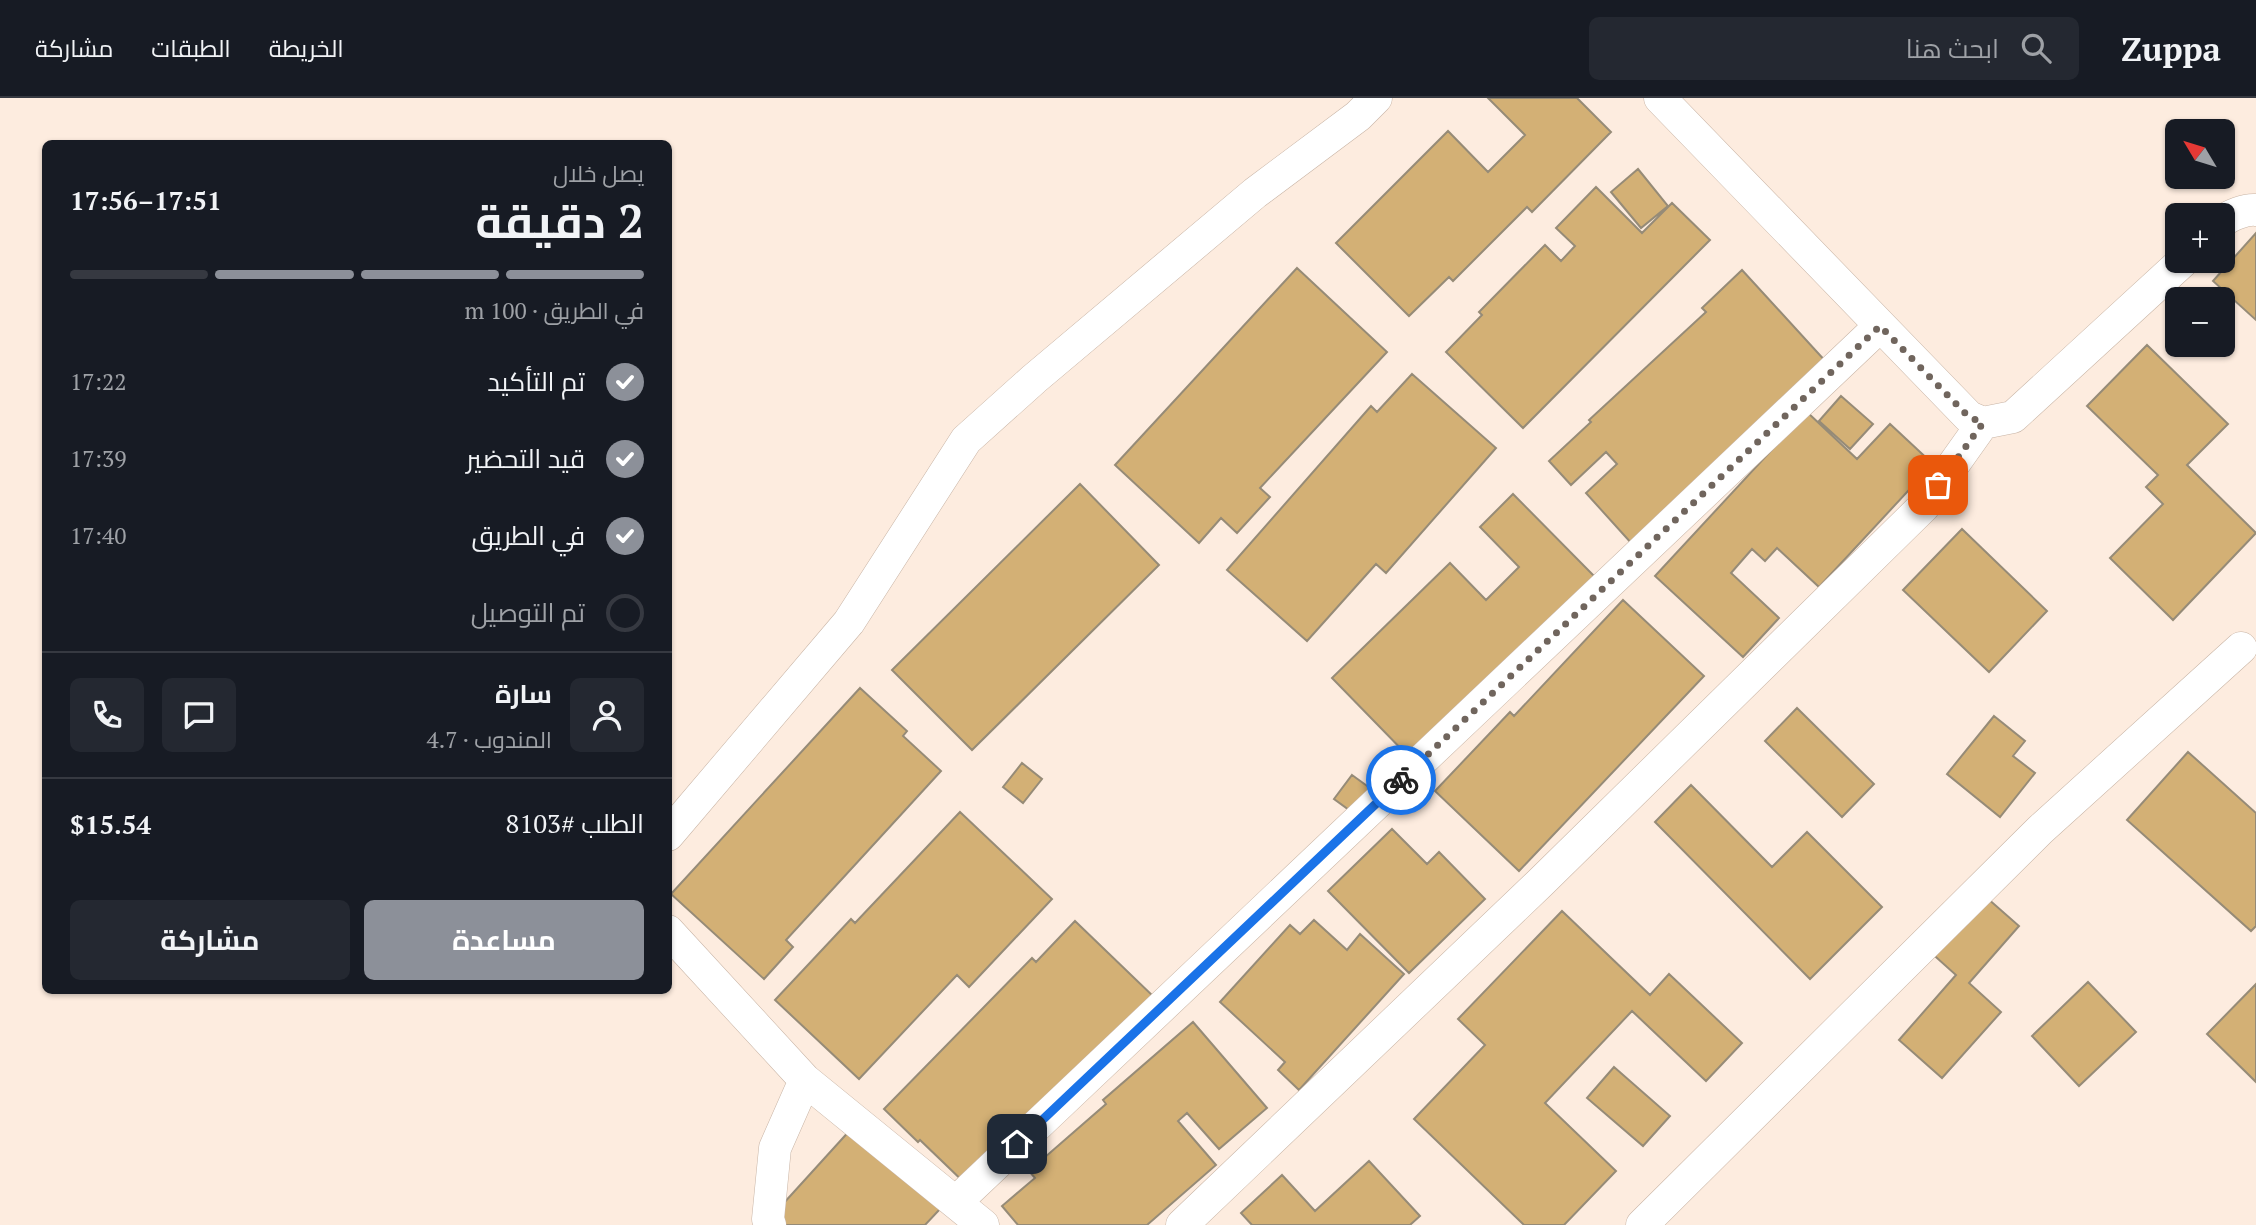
<!DOCTYPE html>
<html lang="ar">
<head>
<meta charset="utf-8">
<style>
  body { margin:0; font-family:"PT Serif",Cairo,serif; background:#242831; color:#f1f3f6; direction:rtl; height:100vh; display:flex; flex-direction:column; font-size:26px; white-space:nowrap }
  * { box-sizing:border-box; margin:0 }
  p { font-size:23px; color:#9ea1a6 }
  .icon { flex:none; width:38px; height:38px; fill:none; stroke:currentColor; stroke-width:2; stroke-linecap:round; stroke-linejoin:round }
  .map { position:relative; flex:1; overflow:hidden; direction:ltr }
  .drawer { position:absolute; left:42px; top:42px; width:630px; height:854px; display:flex; flex-direction:column; background:#171b24; border-radius:10px; box-shadow:0 2px 5px #0004; direction:rtl }
  .drawer>* { flex:none }
  .needle { width:46px; rotate:308deg }
  .fabs { position:absolute; left:2165px; top:21px; display:grid; gap:14px }
  .fabs a { display:grid; place-items:center; width:70px; height:70px; border-radius:10px; background:#171b24; box-shadow:0 2px 5px #0004; font-size:35px }
  .pin { position:absolute; display:grid; place-items:center; width:60px; height:60px; color:#fff; margin:-30px; border-radius:14px; box-shadow:0 4px 10px #0006 }
  .courier { position:absolute; display:grid; place-items:center; width:70px; height:70px; margin:-35px; border:5px solid #1a73e8; border-radius:50%; background:#fff; color:#222; box-shadow:0 2px 9px #0007 }
  .summary em { font-style:normal; font-weight:700 }
  .summary div { display:flex; flex-direction:column-reverse }
  .summary { display:flex; align-items:center; justify-content:space-between; height:119px; padding:0 28px }
  h1 { font-size:46px; font-weight:700; line-height:52px }
  .bar { display:grid; grid-template-columns:repeat(4,1fr); gap:10px 7px; align-content:center; height:84px; padding:0 28px }
  .bar i { height:9px; border-radius:5px; background:#363941 }
  .bar .active { background:#8c9099 }
  .bar p { grid-column:span 4 }
  .line { display:flex; align-items:center; gap:18px; padding:0 28px; border-top:2px solid #363941 }
  .line div { flex:1 }
  .round { display:grid; place-items:center; flex:none; width:74px; height:74px; border-radius:10px; background:#242831 }
  ol { padding:0 28px; list-style:none }
  li { display:flex; align-items:center; gap:21px; height:77px }
  li p { margin-inline-start:auto }
  li .icon { padding:7px; border-radius:50%; background:#8c9099; color:#fff; stroke-width:4 }
  li:last-child { color:#9ea1a6 }
  li i { width:38px; height:38px; border:4px solid #363941; border-radius:50% }
  .cta { display:flex; gap:14px; margin-top:auto; padding:14px 28px }
  .cta a { flex:1; height:80px; border-radius:10px; background:#8c9099; color:#fff; font-size:28px; font-weight:700; line-height:80px; text-align:center }
  .cta a+a { background:#242831; color:#f1f3f6 }
  header { display:flex; align-items:center; gap:42px; box-sizing:border-box; height:98px; padding:0 35px; background:#171b24; border-bottom:2px solid #363941 }
  header strong { font-size:33px }
  nav { display:flex; gap:38px; margin-inline-start:auto; font-size:24px }
  .search { width:490px; height:63px; background:#242831; display:flex; align-items:center; gap:18px; box-sizing:border-box; padding:0 24px; border-radius:10px; color:#9ea1a6; font-size:26px }
  .map>svg:first-child { display:block }
  .building { fill:#d3b075; stroke:#968b77; stroke-width:2 }
  .lines { fill:none; stroke-linecap:round; stroke-linejoin:round }
  .minor-casing { stroke:#c8b4a5; stroke-width:33 }
  .minor { stroke:#fff; stroke-width:32 }
  .done { stroke:#70655d; stroke-width:7; stroke-dasharray:0 12.6 }
  .route { stroke:#1a73e8; stroke-width:9 }
</style>
</head>
<body>
<header>
<strong>Zuppa</strong>
<div class="search"><svg class="icon" aria-label="search" viewBox="0 0 24 24"><circle cx="10" cy="10" r="6"/><path d="M15 15l6 6"/></svg>ابحث هنا</div>
<nav><a>الخريطة</a><a>الطبقات</a><a>مشاركة</a></nav>
</header>
<div class="map">
<svg width="2256" height="1127" viewBox="0 0 2256 1127">
  <rect width="100%" height="100%" fill="#fdecdf"/>
  <path class="building" d="M 1488,0 L 1577,0 L 1611,34 L 1532,114 L 1527,109 L 1453,183 L 1449,179 L 1409,218 L 1336,145 L 1448,33 L 1488,74 L 1525,37 Z
    M 1638,71 L 1668,108 L 1641,130 L 1611,94 Z
    M 1596,89 L 1642,135 L 1672,105 L 1710,142 L 1523,330 L 1446,254 L 1482,217 L 1479,214 L 1545,147 L 1561,163 L 1575,148 L 1556,130 Z
    M 2256,135 L 2256,222 L 2213,183 Z
    M 1297,170 L 1387,254 L 1260,390 L 1270,399 L 1237,435 L 1221,420 L 1199,445 L 1115,367 Z
    M 1742,172 L 1828,266 L 1633,447 L 1586,395 L 1617,366 L 1606,354 L 1571,387 L 1549,363 L 1591,324 L 1589,322 L 1706,214 L 1702,210 Z
    M 2147,247 L 2228,326 L 2187,367 L 2256,435 L 2173,522 L 2110,460 L 2163,406 L 2146,389 L 2158,377 L 2087,308 Z
    M 1412,276 L 1496,350 L 1386,475 L 1376,466 L 1307,543 L 1227,472 L 1371,308 L 1377,314 Z
    M 1841,298 L 1873,326 L 1850,351 L 1819,323 Z
    M 1807,314 L 1857,361 L 1890,326 L 1933,366 L 1819,489 L 1777,450 L 1765,463 L 1752,451 L 1731,475 L 1779,520 L 1743,559 L 1655,478 Z
    M 1080,386 L 1159,467 L 972,652 L 892,572 Z
    M 1513,396 L 1598,482 L 1413,663 L 1332,580 L 1450,465 L 1486,502 L 1519,469 L 1480,429 Z
    M 1962,431 L 2047,513 L 1989,574 L 1903,492 Z
    M 1623,502 L 1704,578 L 1519,773 L 1435,693 L 1510,614 L 1514,618 Z
    M 860,590 L 907,633 L 903,638 L 941,673 L 786,842 L 793,849 L 764,881 L 671,796 Z
    M 1797,610 L 1874,686 L 1842,719 L 1765,643 Z
    M 1994,618 L 2025,643 L 2013,658 L 2035,675 L 2000,719 L 1947,676 Z
    M 2188,654 L 2256,715 L 2256,828 L 2251,833 L 2127,722 Z
    M 1022,665 L 1042,681 L 1023,705 L 1003,689 Z
    M 1352,677 L 1374,693 L 1356,717 L 1334,701 Z
    M 1691,687 L 1772,769 L 1807,734 L 1882,809 L 1810,881 L 1655,724 Z
    M 960,714 L 1052,801 L 969,889 L 957,877 L 859,981 L 775,902 L 851,821 L 855,825 Z
    M 1392,731 L 1427,766 L 1439,754 L 1485,801 L 1409,875 L 1328,793 Z
    M 1970,785 L 2019,828 L 1969,885 L 2001,914 L 1942,980 L 1899,942 L 1956,877 L 1918,843 Z
    M 1562,813 L 1650,897 L 1669,876 L 1742,945 L 1706,983 L 1632,913 L 1545,1005 L 1616,1073 L 1564,1127 L 1524,1127 L 1414,1021 L 1485,947 L 1458,921 Z
    M 1314,822 L 1347,852 L 1360,836 L 1404,876 L 1299,992 L 1278,972 L 1285,964 L 1220,904 L 1290,827 L 1300,836 Z
    M 1075,823 L 1155,900 L 971,1091 L 920,1042 L 918,1044 L 884,1011 L 1032,860 L 1036,864 Z
    M 2088,884 L 2136,934 L 2079,988 L 2032,938 Z
    M 2256,886 L 2256,984 L 2207,936 Z
    M 1193,924 L 1267,1010 L 1219,1051 L 1187,1015 L 1178,1023 L 1216,1067 L 1147,1127 L 1018,1127 L 1002,1108 L 1035,1080 L 1029,1073 L 1106,1006 L 1103,1002 Z
    M 1614,969 L 1670,1018 L 1643,1048 L 1587,1000 Z
    M 852,1030 L 940,1111 L 925,1127 L 781,1127 L 772,1118 Z
    M 1369,1063 L 1420,1118 L 1410,1127 L 1252,1127 L 1241,1115 L 1282,1077 L 1315,1113 Z"/>
  <g class="lines">
    <g class="minor-casing">
      <path id="minor" d="M 1660,0 L 1969,319 L 1983,325 L 2013,319 L 2183,163
        M 2222,124 C 2230,117 2246,111 2256,112
        M 668,737 L 849,524 L 966,342 L 1034,281 L 1255,95 L 1358,18 L 1376,0
        M 668,833 L 805,982 L 775,1050 L 768,1121 L 770,1127
        M 805,982 L 983,1127
        M 956,1104 L 1880,228
        M 1182,1127 L 1540,785 L 1924,408 L 1983,325
        M 1642,1127 L 2040,732 L 2241,550"/>
    </g>
    <use href="#minor" class="minor"/>
  </g>
  <g class="lines">
    <path class="done" d="M 1401,682 L 1880,228 L 1969,319 L 1983,325 L 1938,387"/>
    <path class="route" d="M 1017,1046 L 1401,682"/>
  </g>
</svg>
<div class="fabs">
<a><svg class="needle" viewBox="-14 -14 28 28"><path d="M0-13l5 13h-10z" fill="#e53935"/><path d="M0 13l5-13h-10z" fill="#9ea1a6"/></svg></a>
<a>+</a>
<a>−</a>
</div>
<div class="pin" style="left:1938px;top:387px;background:#ea580c"><svg class="icon" aria-label="bag" viewBox="0 0 24 24"><path d="M5 8h14l-1 12H6zM9 8a3 3 0 0 1 6 0"/></svg></div>
<div class="pin" style="left:1017px;top:1046px;background:#1f2937"><svg class="icon" aria-label="home" viewBox="0 0 24 24"><path d="M3 11l9-7 9 7M6 9v11h12V9"/></svg></div>
<div class="courier" style="left:1401px;top:682px"><svg class="icon" aria-label="bike" viewBox="0 0 24 24"><circle cx="6" cy="16" r="4"/><circle cx="18" cy="16" r="4"/><path d="M6 16l4-8h5l3 8M10 8l3 8H6M13 5h3"/></svg></div>
<section class="drawer">
<div class="summary"><div><h1>2 دقيقة</h1><p>يصل خلال</p></div><em>17:51–17:56</em></div>
<div class="bar"><i class="active"></i><i class="active"></i><i class="active"></i><i></i><p>في الطريق · 100 m</p></div>
<ol>
<li><svg class="icon" aria-label="check" viewBox="0 0 24 24"><path d="M5 12l5 5 9-10"/></svg>تم التأكيد<p>17:22</p></li>
<li><svg class="icon" aria-label="check" viewBox="0 0 24 24"><path d="M5 12l5 5 9-10"/></svg>قيد التحضير<p>17:39</p></li>
<li><svg class="icon" aria-label="check" viewBox="0 0 24 24"><path d="M5 12l5 5 9-10"/></svg>في الطريق<p>17:40</p></li>
<li><i></i>تم التوصيل</li>
</ol>
<div class="line" style="height:126px"><a class="round"><svg class="icon" aria-label="person" viewBox="0 0 24 24"><circle cx="12" cy="8" r="4"/><path d="M4 21q1-7 8-7t8 7"/></svg></a><div><b>سارة</b><p>المندوب · 4.7</p></div><a class="round"><svg class="icon" aria-label="chat" viewBox="0 0 24 24"><path d="M4 5h16v11H9l-5 4z"/></svg></a><a class="round"><svg class="icon" aria-label="phone" viewBox="0 0 24 24"><path d="M5 4h4l2 5-3 2q2 4 5 5l2-3 5 2v4C11 20 4 13 5 4z"/></svg></a></div>
<div class="line" style="height:91px"><div>الطلب #8103</div><b>$15.54</b></div>
<div class="cta"><a>مساعدة</a><a>مشاركة</a></div>
</section>
</div>
</body>
</html>
